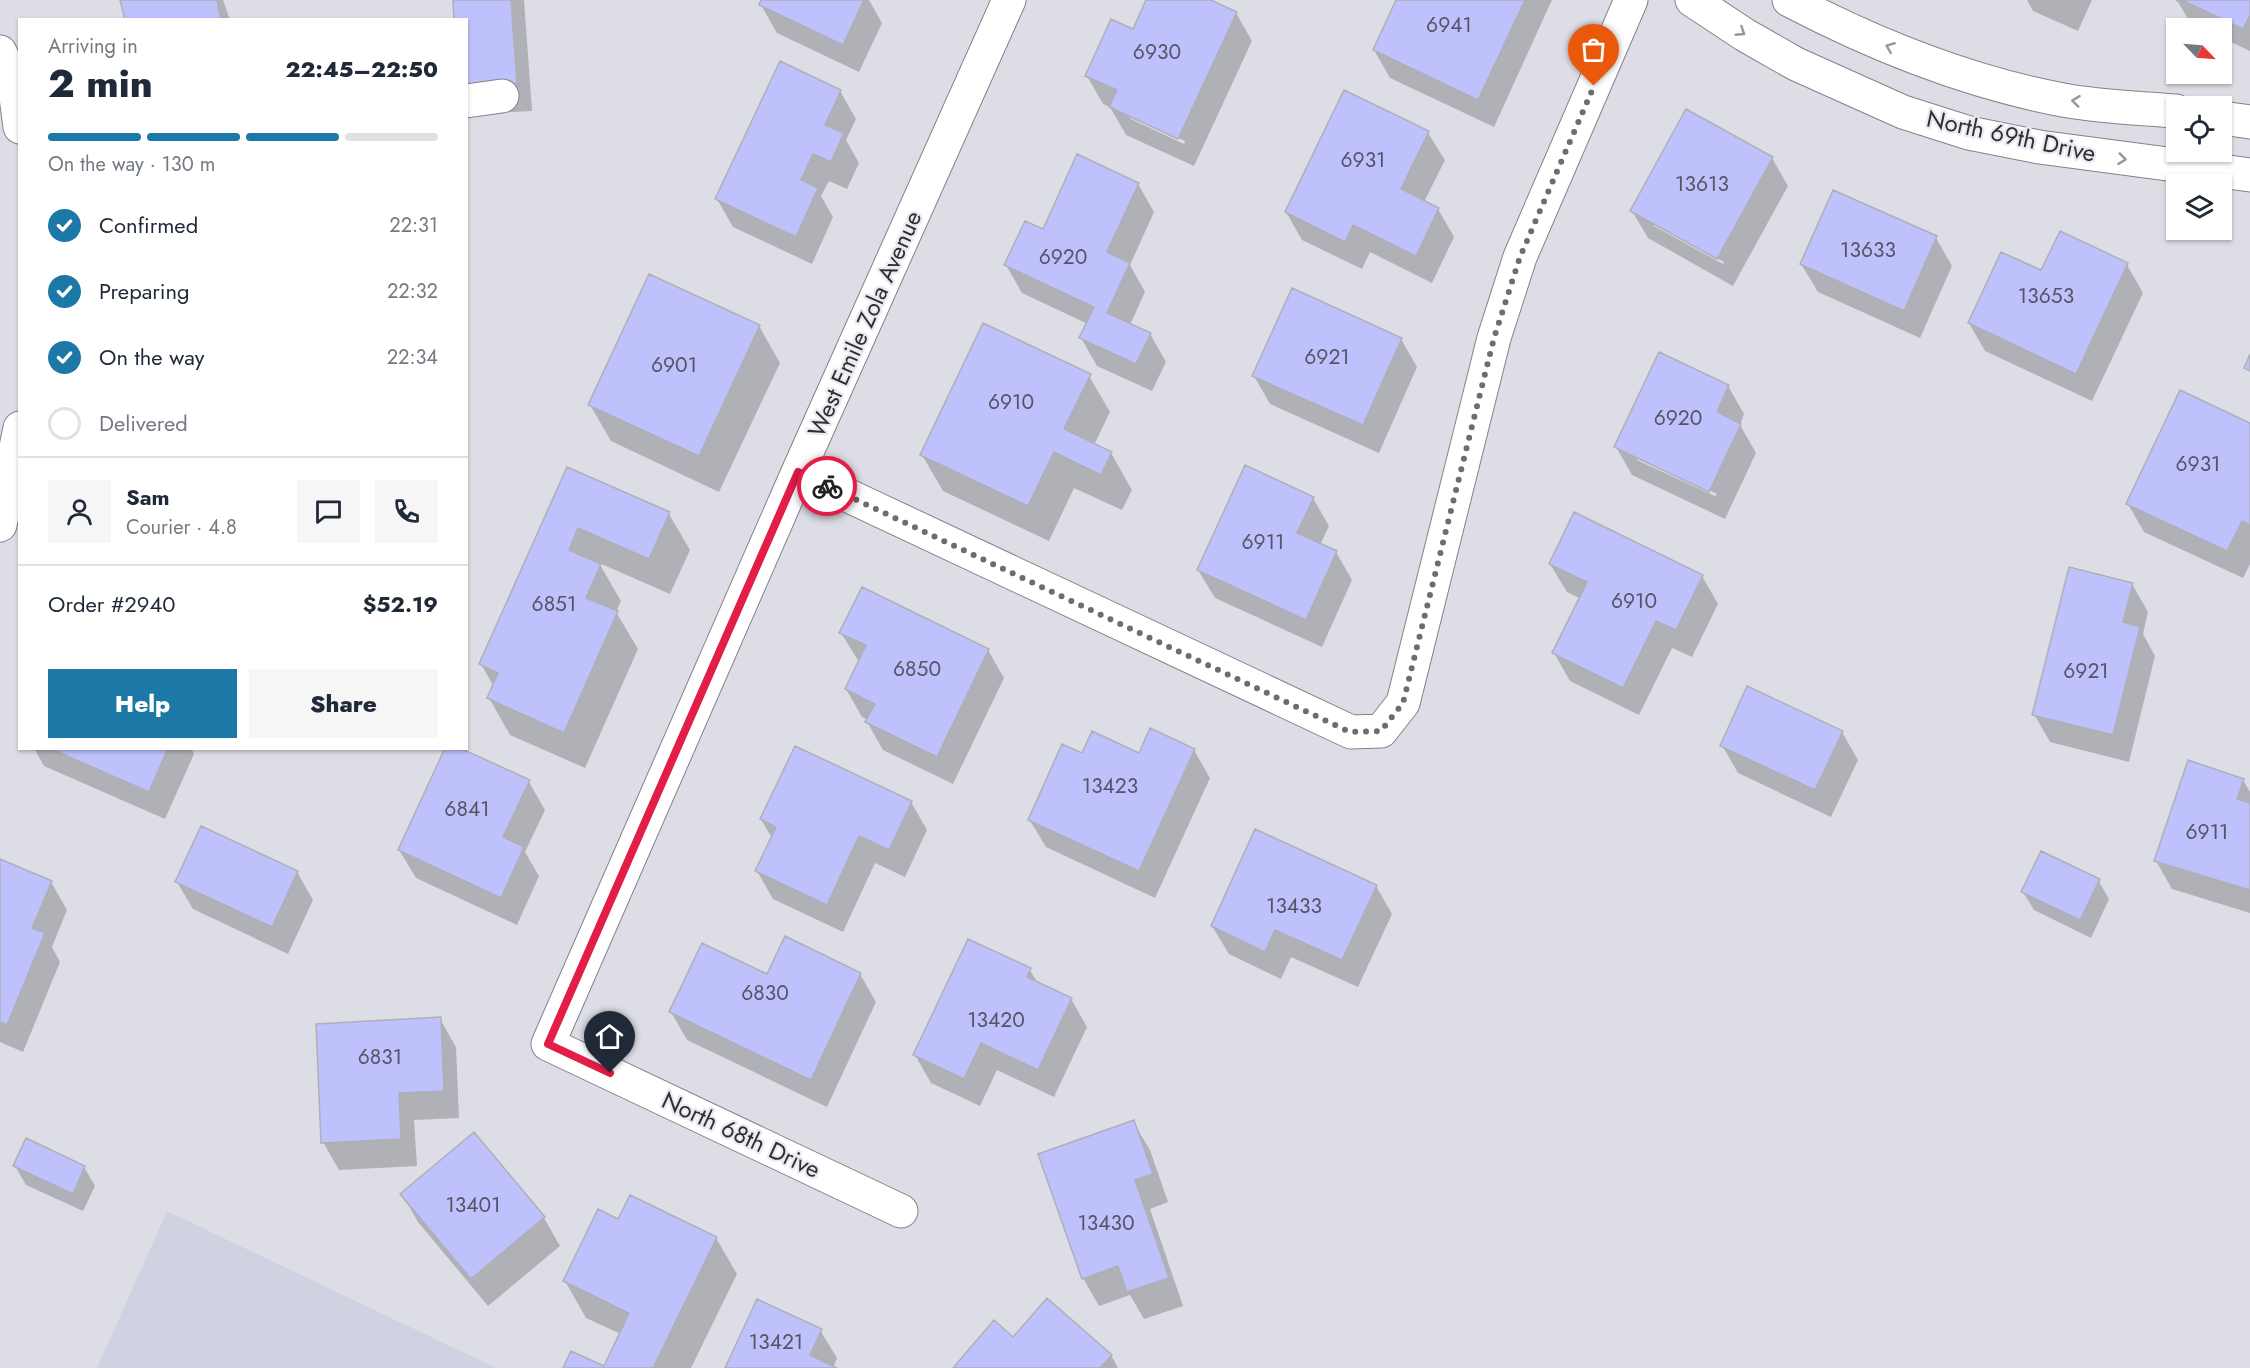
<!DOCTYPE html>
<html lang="en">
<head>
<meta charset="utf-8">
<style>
  body { margin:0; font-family:Jost,sans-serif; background:#f6f6f7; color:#1f2937; height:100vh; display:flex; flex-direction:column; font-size:22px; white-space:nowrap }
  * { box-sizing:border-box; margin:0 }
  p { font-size:20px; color:#747a83 }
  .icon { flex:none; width:33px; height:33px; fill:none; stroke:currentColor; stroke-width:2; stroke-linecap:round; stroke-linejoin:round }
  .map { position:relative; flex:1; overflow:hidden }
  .side { position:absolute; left:18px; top:18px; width:450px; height:732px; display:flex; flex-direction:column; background:#fff; border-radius:0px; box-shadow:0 2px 4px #0004 }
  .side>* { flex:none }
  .needle { width:39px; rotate:115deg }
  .buttons { position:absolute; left:2166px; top:18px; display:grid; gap:12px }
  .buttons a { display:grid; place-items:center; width:66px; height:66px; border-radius:0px; background:#fff; box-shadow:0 2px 4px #0004; font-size:30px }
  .pin { position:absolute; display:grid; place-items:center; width:51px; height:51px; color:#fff; margin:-62px -26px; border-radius:50% 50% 50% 0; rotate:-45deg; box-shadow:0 0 6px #0007 }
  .pin .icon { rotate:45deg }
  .courier { position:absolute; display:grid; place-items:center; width:60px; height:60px; margin:-30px; border:4px solid #e11d48; border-radius:50%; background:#fff; color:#222; box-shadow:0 2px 8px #0007 }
  .summary em { font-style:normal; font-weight:800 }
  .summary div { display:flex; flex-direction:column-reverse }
  .summary { display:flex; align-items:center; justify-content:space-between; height:102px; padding:0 30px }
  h1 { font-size:39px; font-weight:800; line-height:45px }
  .bar { display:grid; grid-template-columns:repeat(4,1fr); gap:9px 6px; align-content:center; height:72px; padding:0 30px }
  .bar i { height:8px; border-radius:4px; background:#e0e1e3 }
  .bar .active { background:#1c79a7 }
  .bar p { grid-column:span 4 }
  .line { display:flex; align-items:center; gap:15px; padding:0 30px; border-top:2px solid #e0e1e3 }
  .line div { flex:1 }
  .round { display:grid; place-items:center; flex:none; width:63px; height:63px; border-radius:0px; background:#f6f6f7 }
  ol { padding:0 30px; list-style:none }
  li { display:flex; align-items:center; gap:18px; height:66px }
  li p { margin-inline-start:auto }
  li .icon { padding:6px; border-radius:50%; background:#1c79a7; color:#fff; stroke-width:4 }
  li:last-child { color:#747a83 }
  li i { width:33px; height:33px; border:3px solid #e0e1e3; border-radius:50% }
  .action { display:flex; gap:12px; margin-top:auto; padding:12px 30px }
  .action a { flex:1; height:69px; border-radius:0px; background:#1c79a7; color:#fff; font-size:24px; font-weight:800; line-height:69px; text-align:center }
  .action a+a { background:#f6f6f7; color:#1f2937 }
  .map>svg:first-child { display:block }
  .built { fill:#d1d2e1 }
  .shadow { fill:#0003; fill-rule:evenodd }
  .building { fill:#bfc1fc; stroke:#afafb6; stroke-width:1.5 }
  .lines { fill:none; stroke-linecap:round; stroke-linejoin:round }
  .minor-casing { stroke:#82838a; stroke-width:35 }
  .minor { stroke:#fff; stroke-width:33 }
  .oneway { stroke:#989899 }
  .done { stroke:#6d6d71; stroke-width:6; stroke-dasharray:0 10.8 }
  .route { stroke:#e11d48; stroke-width:8 }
  .labels { text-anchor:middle; stroke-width:4.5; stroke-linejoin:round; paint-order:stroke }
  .number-label { font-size:21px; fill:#545465 }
  .street-label { font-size:24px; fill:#303033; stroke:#eaeaf2 }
</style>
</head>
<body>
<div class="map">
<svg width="2250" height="1368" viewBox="0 0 2250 1368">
  <rect width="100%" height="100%" fill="#dddde5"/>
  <path class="built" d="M 167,1211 L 496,1368 L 97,1368 Z"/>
  <path class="shadow" d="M 122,0 L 223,0 L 230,20 L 126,20 Z
    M 454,0 L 524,0 L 532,111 L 476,114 L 466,20 Z
    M 763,0 L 869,0 L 882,23 L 859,72 L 777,33 L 761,5 Z
    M 1148,0 L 1208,0 L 1236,13 L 1252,41 L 1194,166 L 1126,135 L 1110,107 L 1103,104 L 1087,76 L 1134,31 ZM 1131,116 L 1185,141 L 1184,144 L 1131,119 Z
    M 1397,0 L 1552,0 L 1494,127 L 1390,78 L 1374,50 Z
    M 2027,0 L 2092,0 L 2078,31 L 2033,11 Z
    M 2175,0 L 2250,0 L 2250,51 L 2222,38 L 2222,28 L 2201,28 L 2191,24 L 2178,2 Z
    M 840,91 L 856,119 L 846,140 L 859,163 L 847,189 L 829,181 L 821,196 L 833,217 L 812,264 L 733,227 L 717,199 Z
    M 1345,92 L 1428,133 L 1445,160 L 1424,202 L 1438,209 L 1454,237 L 1432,283 L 1370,252 L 1362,269 L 1302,240 L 1286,212 Z
    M 1772,158 L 1788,186 L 1733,286 L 1648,238 L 1632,211 ZM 1654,222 L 1724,262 L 1723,264 L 1654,226 Z
    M 1138,184 L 1154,212 L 1130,265 L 1145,292 L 1130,325 L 1150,334 L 1166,362 L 1152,391 L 1097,366 L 1081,338 L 1088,324 L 1022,293 L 1006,265 L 1044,231 Z
    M 1936,238 L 1952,266 L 1920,338 L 1818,292 L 1801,264 Z
    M 2127,265 L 2143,293 L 2092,401 L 1985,351 L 1969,323 L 2042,272 Z
    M 759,326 L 780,363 L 719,492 L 611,441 L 590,405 Z
    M 1401,339 L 1417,367 L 1379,453 L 1270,404 L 1254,376 Z
    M 1089,376 L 1110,412 L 1094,445 L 1111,453 L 1132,490 L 1122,510 L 1074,488 L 1049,541 L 943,491 L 922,455 Z
    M 1728,386 L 1744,414 L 1740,425 L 1756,453 L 1725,519 L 1632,475 L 1616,447 ZM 1637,456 L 1717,494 L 1715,496 L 1637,460 Z
    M 2250,425 L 2250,564 L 2243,578 L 2144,532 L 2128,504 Z
    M 567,469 L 669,514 L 690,550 L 670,594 L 599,563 L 621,601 L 616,612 L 638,649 L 585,768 L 510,735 L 489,698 L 494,687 L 481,664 Z
    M 1313,498 L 1329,526 L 1320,545 L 1336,552 L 1352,580 L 1322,647 L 1215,598 L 1198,570 Z
    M 1550,564 L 1702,576 L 1718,604 L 1692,657 L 1672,648 L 1639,715 L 1570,681 L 1554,653 L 1581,599 L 1567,592 Z
    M 2132,584 L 2148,612 L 2143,634 L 2155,656 L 2129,762 L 2050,742 L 2034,714 Z
    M 863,589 L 988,650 L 1004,678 L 953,784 L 883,750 L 867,722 L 868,720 L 862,717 L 846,689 L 859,662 L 841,633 Z
    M 1842,732 L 1858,760 L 1831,817 L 1738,773 L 1722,745 Z
    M 34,748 L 191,748 L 194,754 L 165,819 L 44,766 Z
    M 1194,750 L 1210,778 L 1155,898 L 1046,847 L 1029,819 L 1083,755 L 1140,755 Z
    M 2243,780 L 2250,792 L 2250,913 L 2172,889 L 2156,861 Z
    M 529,782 L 545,810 L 525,852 L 539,876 L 517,925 L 416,878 L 399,850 Z
    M 911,802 L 927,830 L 905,877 L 875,863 L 843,932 L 773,899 L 757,871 L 772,838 L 761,819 Z
    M 0,861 L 51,882 L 67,910 L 52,947 L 60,962 L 23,1052 L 0,1042 Z
    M 297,872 L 313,900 L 288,954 L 193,909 L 177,882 Z
    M 2098,880 L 2109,899 L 2091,938 L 2034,910 L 2023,892 Z
    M 1376,886 L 1392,914 L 1358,987 L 1291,957 L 1281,979 L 1229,954 L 1212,926 Z
    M 1030,970 L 1038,984 L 1071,999 L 1087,1027 L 1054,1097 L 997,1070 L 980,1106 L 931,1083 L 915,1055 Z
    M 860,974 L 876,1002 L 827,1107 L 687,1040 L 671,1012 L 768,976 Z
    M 440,1019 L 456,1047 L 459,1118 L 414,1120 L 417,1166 L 339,1170 L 323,1142 Z
    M 1133,1122 L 1150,1150 L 1168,1202 L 1150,1209 L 1183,1306 L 1144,1319 L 1130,1295 L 1099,1306 L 1083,1278 Z
    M 15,1166 L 84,1167 L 95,1186 L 83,1211 L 26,1185 Z
    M 402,1194 L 544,1218 L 560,1246 L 488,1306 L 418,1222 Z
    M 619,1221 L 716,1238 L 737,1274 L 691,1368 L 605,1368 L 621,1334 L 586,1318 L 565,1281 Z
    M 820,1330 L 837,1358 L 833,1368 L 726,1368 Z
    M 1014,1339 L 1111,1355 L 1118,1368 L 955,1368 Z"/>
  <path class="building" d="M 120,0 L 217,0 L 221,20 L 125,20 Z
    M 453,0 L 511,0 L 517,83 L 466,86 L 466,20 L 454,20 Z
    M 761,0 L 864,0 L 843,45 L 759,5 Z
    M 1146,0 L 1211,0 L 1237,12 L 1178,139 L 1109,107 L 1117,90 L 1085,76 L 1111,19 L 1133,29 Z
    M 1396,0 L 1525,0 L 1478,100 L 1373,50 Z
    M 2182,0 L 2250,0 L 2250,15 L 2243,29 Z
    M 780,61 L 841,90 L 825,125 L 844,133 L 831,162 L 813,154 L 801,180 L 818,188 L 796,237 L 715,199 Z
    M 1344,90 L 1429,131 L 1401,189 L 1439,208 L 1416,256 L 1353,225 L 1345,242 L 1285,212 Z
    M 1686,109 L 1773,157 L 1717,259 L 1630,211 Z
    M 1077,154 L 1139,183 L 1107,252 L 1130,263 L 1107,313 L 1151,333 L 1136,364 L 1079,338 L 1094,307 L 1004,265 L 1025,221 L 1043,229 Z
    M 1833,190 L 1937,236 L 1904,311 L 1800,264 Z
    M 2060,231 L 2128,263 L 2076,374 L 1968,323 L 2001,252 L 2041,270 Z
    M 649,274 L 760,325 L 699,456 L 588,405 Z
    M 1292,288 L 1402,338 L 1363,425 L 1252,376 Z
    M 983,323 L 1091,374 L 1064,429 L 1112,452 L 1101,475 L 1054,452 L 1028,506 L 920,455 Z
    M 1659,352 L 1729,385 L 1717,412 L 1741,424 L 1709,492 L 1614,447 Z
    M 2250,354 L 2250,371 L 2244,368 Z
    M 2180,390 L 2250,423 L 2250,525 L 2242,521 L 2227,551 L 2126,504 Z
    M 1245,465 L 1314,497 L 1297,533 L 1337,551 L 1306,620 L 1197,570 Z
    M 567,467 L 670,512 L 649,559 L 578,528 L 569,550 L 601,564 L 586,598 L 618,611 L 564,733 L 487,698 L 498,673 L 479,664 Z
    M 1574,512 L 1703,575 L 1676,630 L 1656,621 L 1623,688 L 1552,653 L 1587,582 L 1549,564 Z
    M 2069,567 L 2133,583 L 2123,622 L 2140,627 L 2113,735 L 2032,715 Z
    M 862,587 L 989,649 L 937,757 L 865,722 L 875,704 L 845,689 L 866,645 L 839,633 Z
    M 1747,686 L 1843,731 L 1815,790 L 1720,746 Z
    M 1150,728 L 1195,749 L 1139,871 L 1028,820 L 1062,744 L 1082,753 L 1092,731 L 1139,753 Z
    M 795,746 L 912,801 L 889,850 L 859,836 L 827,905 L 755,871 L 776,827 L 760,819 Z
    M 49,748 L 168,748 L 149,792 Z
    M 445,748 L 460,748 L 530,780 L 503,837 L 524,847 L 501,898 L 398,850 Z
    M 2188,760 L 2244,779 L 2237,799 L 2250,803 L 2250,890 L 2154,861 Z
    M 201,826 L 298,871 L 272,927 L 175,882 Z
    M 1255,829 L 1377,885 L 1342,960 L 1275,930 L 1265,952 L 1211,926 Z
    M 2041,851 L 2100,879 L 2080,920 L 2021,892 Z
    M 0,859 L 52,881 L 32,928 L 45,933 L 7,1025 L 0,1022 Z
    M 785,936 L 861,973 L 811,1080 L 669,1012 L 702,943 L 767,974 Z
    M 968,939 L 1031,968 L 1027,977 L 1072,998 L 1038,1070 L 981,1043 L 964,1079 L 913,1055 Z
    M 441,1017 L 444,1091 L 399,1093 L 401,1139 L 321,1143 L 316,1024 Z
    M 1134,1120 L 1153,1174 L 1135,1180 L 1169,1278 L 1127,1292 L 1118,1266 L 1082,1279 L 1038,1154 Z
    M 474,1132 L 545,1217 L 471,1279 L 400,1194 Z
    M 26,1138 L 85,1166 L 73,1194 L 13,1166 Z
    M 630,1195 L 717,1237 L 653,1368 L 563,1368 L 571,1351 L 604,1366 L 629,1313 L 563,1281 L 598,1209 L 618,1219 Z
    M 1047,1298 L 1112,1355 L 1100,1368 L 953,1368 L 994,1320 L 1013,1337 Z
    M 757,1299 L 822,1329 L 810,1355 L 837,1368 L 725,1368 Z"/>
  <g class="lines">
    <g class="minor-casing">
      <path id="minor" d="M 1692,0 L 1745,35 L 1796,64 L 1903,112 L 1969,133 L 2039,147 L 2250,175
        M 1789,0 C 1875,45 1967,82 2063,100 C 2100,107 2139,108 2176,111
        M 0,52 L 14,82 L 20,127
        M 466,101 L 502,96
        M 2222,118 L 2250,122
        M 798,472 L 1351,732 L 1381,731 L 1403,703 L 1494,338 L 1520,257 L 1631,0
        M 0,525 L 20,428
        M 901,1211 L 548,1044 L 798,472 L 1009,0"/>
    </g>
    <use href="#minor" class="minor"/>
  </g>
  <defs><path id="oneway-chevron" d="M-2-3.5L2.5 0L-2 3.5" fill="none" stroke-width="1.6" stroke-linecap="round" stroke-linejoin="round" transform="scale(1.5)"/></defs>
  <g class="oneway">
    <use href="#oneway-chevron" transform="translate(1741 32) rotate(33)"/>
    <use href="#oneway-chevron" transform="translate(1890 47) rotate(-158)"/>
    <use href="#oneway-chevron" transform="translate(2076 101) rotate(-173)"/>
    <use href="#oneway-chevron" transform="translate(2122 159) rotate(7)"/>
  </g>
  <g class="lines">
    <path class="done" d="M 827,486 L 1350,732 L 1381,731 L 1403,703 L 1494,338 L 1520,257 L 1594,86"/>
    <path class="route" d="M 610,1073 L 548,1044 L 798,472 L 827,486"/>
  </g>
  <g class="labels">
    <g class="number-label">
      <text x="1449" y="32">6941</text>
      <text x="1157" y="59">6930</text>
      <text x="1363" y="167">6931</text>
      <text x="1702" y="191">13613</text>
      <text x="1868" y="257">13633</text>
      <text x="1063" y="264">6920</text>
      <text x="2046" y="303">13653</text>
      <text x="1327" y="364">6921</text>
      <text x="674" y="372">6901</text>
      <text x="1011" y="409">6910</text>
      <text x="1678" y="425">6920</text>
      <text x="2198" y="471">6931</text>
      <text x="1263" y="549">6911</text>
      <text x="1634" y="608">6910</text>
      <text x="554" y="611">6851</text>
      <text x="917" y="676">6850</text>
      <text x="2086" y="678">6921</text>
      <text x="1110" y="793">13423</text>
      <text x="467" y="816">6841</text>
      <text x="2207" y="839">6911</text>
      <text x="1294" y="913">13433</text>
      <text x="765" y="1000">6830</text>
      <text x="996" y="1027">13420</text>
      <text x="380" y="1064">6831</text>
      <text x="473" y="1212">13401</text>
      <text x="1106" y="1230">13430</text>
      <text x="776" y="1349">13421</text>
    </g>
    <g class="street-label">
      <text transform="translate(2011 136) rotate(12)" y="8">North 69th Drive</text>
      <text transform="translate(865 324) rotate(-66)" y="8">West Emile Zola Avenue</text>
      <text transform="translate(741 1135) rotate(25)" y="8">North 68th Drive</text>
    </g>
  </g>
</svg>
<div class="buttons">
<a><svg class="needle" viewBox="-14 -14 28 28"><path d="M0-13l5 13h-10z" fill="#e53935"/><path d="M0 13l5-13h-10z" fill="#747a83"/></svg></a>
<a><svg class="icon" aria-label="locate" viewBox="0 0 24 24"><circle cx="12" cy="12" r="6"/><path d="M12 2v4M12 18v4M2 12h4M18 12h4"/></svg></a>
<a><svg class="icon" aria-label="layers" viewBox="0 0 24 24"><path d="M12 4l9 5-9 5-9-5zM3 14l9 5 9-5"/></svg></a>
</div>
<div class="pin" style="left:1594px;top:86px;background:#ea580c"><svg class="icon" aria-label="bag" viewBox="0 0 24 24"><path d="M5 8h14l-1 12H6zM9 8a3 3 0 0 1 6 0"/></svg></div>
<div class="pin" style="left:610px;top:1073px;background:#1f2937"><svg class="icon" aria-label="home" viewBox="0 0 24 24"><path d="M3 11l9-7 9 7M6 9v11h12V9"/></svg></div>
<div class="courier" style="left:827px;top:486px"><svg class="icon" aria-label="bike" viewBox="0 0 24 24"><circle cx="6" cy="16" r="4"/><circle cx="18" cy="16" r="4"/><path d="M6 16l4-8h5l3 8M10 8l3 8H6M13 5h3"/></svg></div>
<section class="side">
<div class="summary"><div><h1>2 min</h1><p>Arriving in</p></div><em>22:45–22:50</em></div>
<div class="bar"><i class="active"></i><i class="active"></i><i class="active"></i><i></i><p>On the way · 130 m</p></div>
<ol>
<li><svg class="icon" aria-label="check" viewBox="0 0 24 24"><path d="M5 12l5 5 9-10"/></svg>Confirmed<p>22:31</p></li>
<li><svg class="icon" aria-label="check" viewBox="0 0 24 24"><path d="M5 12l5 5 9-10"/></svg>Preparing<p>22:32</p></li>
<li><svg class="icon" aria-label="check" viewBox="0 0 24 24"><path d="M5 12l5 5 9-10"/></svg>On the way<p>22:34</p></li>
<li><i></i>Delivered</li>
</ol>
<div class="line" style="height:108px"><a class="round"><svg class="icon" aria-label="person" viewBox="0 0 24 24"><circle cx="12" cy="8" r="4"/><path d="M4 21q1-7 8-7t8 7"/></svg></a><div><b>Sam</b><p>Courier · 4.8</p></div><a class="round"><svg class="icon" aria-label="chat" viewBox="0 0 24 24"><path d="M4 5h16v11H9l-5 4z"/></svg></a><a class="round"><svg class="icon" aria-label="phone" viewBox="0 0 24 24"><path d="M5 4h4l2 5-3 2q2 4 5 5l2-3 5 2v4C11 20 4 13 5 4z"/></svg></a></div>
<div class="line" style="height:78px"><div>Order #2940</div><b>$52.19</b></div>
<div class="action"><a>Help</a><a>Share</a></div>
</section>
</div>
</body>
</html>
